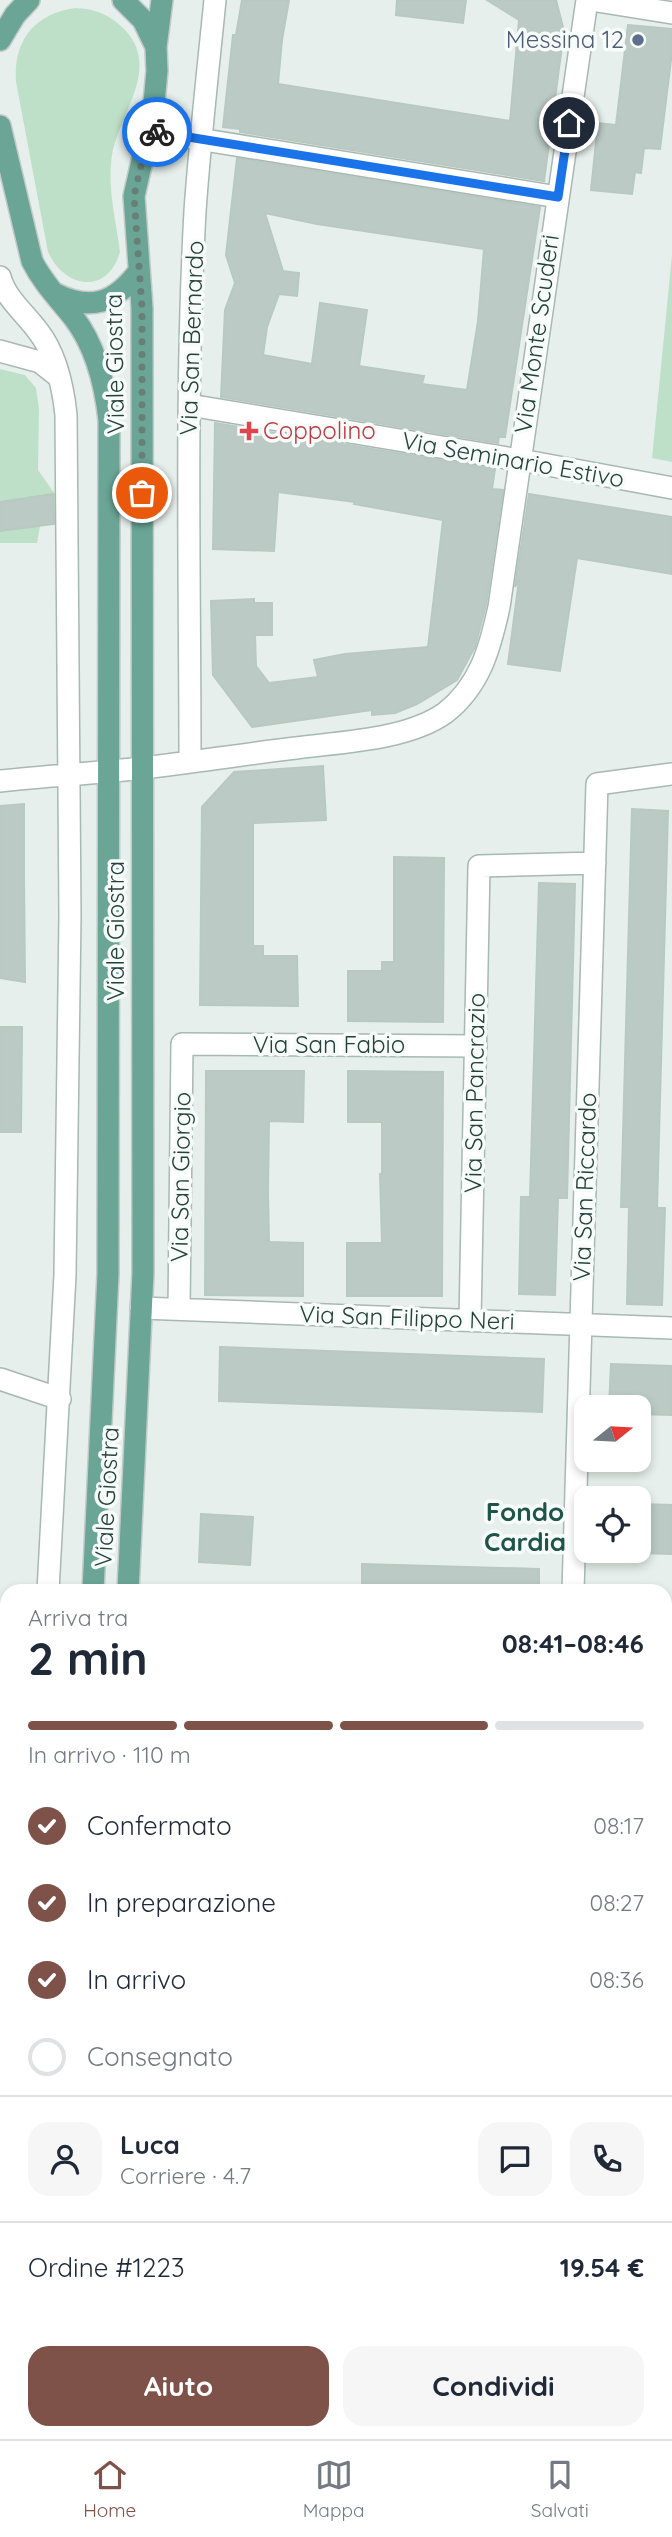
<!DOCTYPE html>
<html lang="it">
<head>
<meta charset="utf-8">
<style>
  body { margin:0; font-family:Quicksand,sans-serif; background:#f6f6f7; color:#1f2937; height:100vh; display:flex; flex-direction:column; font-size:26px; white-space:nowrap }
  * { box-sizing:border-box; margin:0 }
  p { font-size:23px; color:#747a83 }
  .icon { flex:none; width:38px; height:38px; fill:none; stroke:currentColor; stroke-width:2; stroke-linecap:round; stroke-linejoin:round }
  .map { position:relative; flex:1; overflow:hidden }
  .panel { position:absolute; left:0px; top:1584px; width:672px; height:856px; display:flex; flex-direction:column; background:#fff; border-radius:21px 21px 0 0; box-shadow:0 4px 10px #0003 }
  .panel>* { flex:none }
  .needle { width:46px; rotate:72deg }
  .buttons { position:absolute; left:574px; top:1395px; display:grid; gap:14px }
  .buttons a { display:grid; place-items:center; width:77px; height:77px; border-radius:14px; background:#fff; box-shadow:0 4px 10px #0003; font-size:35px }
  .pin { position:absolute; display:grid; place-items:center; width:60px; height:60px; color:#fff; margin:-30px; border:4px solid #fff; border-radius:50%; box-shadow:0 2px 7px #0007 }
  .courier { position:absolute; display:grid; place-items:center; width:70px; height:70px; margin:-35px; border:5px solid #1a73e8; border-radius:50%; background:#fff; color:#222; box-shadow:0 2px 9px #0007 }
  .head em { font-style:normal; font-weight:700 }
  .head div { display:flex; flex-direction:column-reverse }
  .head { display:flex; align-items:center; justify-content:space-between; height:119px; padding:0 28px }
  h1 { font-size:46px; font-weight:700; line-height:52px }
  .bar { display:grid; grid-template-columns:repeat(4,1fr); gap:10px 7px; align-content:center; height:84px; padding:0 28px }
  .bar i { height:9px; border-radius:5px; background:#e0e1e3 }
  .bar .current { background:#7f5249 }
  .bar p { grid-column:span 4 }
  .line { display:flex; align-items:center; gap:18px; padding:0 28px; border-top:2px solid #e0e1e3 }
  .line div { flex:1 }
  .round { display:grid; place-items:center; flex:none; width:74px; height:74px; border-radius:21px; background:#f6f6f7 }
  ol { padding:0 28px; list-style:none }
  li { display:flex; align-items:center; gap:21px; height:77px }
  li p { margin-inline-start:auto }
  li .icon { padding:7px; border-radius:50%; background:#7f5249; color:#fff; stroke-width:4 }
  li:last-child { color:#747a83 }
  li i { width:38px; height:38px; border:4px solid #e0e1e3; border-radius:50% }
  .primary-button { display:flex; gap:14px; margin-top:auto; padding:14px 28px }
  .primary-button a { flex:1; height:80px; border-radius:21px; background:#7f5249; color:#fff; font-size:28px; font-weight:700; line-height:80px; text-align:center }
  .primary-button a+a { background:#f6f6f7; color:#1f2937 }
  .tab-bar { display:flex; justify-content:space-around; align-items:center; height:98px; border-top:2px solid #e0e1e3; background:#fff; font-size:19px; color:#747a83 }
  .tab-bar a { display:grid; justify-items:center; gap:4px }
  .tab-bar .current { color:#7f5249 }
  .map>svg:first-child { display:block }
  .green { fill:#bfe0c8 }
  .building { fill:#bbcac4; stroke:#b8c9c2; stroke-width:2; fill-rule:evenodd }
  .lines { fill:none; stroke-linecap:round; stroke-linejoin:round }
  .minor-casing { stroke:#a8b8b2; stroke-width:24 }
  .primary-casing { stroke:#c2cac8; stroke-width:24 }
  .minor { stroke:#fff; stroke-width:21 }
  .primary { stroke:#6aa596; stroke-width:21 }
  .done { stroke:#687f78; stroke-width:7; stroke-dasharray:0 12.6 }
  .route { stroke:#1a73e8; stroke-width:9 }
  .service-dot { fill:#5c6f8a; stroke:#f7fbf9; stroke-width:2.5 }
  .health-dot { fill:#e0444e; stroke:#f7fbf9; stroke-width:2.5 }
  .labels { text-anchor:middle; stroke-width:7; stroke-linejoin:round; paint-order:stroke }
  .service-label { font-size:24px; fill:#4e5e75; stroke:#f7fbf9; text-anchor:end }
  .street-label { font-size:24px; fill:#24423a; stroke:#f7fbf9 }
  .health-label { font-size:24px; fill:#be3a42; stroke:#f7fbf9; text-anchor:start }
  .neighbourhood-label { font-size:26px; font-weight:bold; fill:#1f5548; stroke:#f7fbf9 }
</style>
</head>
<body>
<div class="map">
<svg width="672" height="2439" viewBox="0 0 672 2439">
  <rect width="100%" height="100%" fill="#e6efeb"/>
  <path class="green" d="M 75,8 C 95,9 109,14 124,29 C 162,67 119,114 112,155 C 107,189 116,219 120,252 C 108,295 65,289 48,252 L 16,82 C 13,41 34,14 75,8 Z
    M 672,255 L 672,462 L 652,458 Z
    M 0,369 L 25,375 L 36,388 L 39,409 L 38,470 L 55,494 L 59,523 L 40,526 L 37,543 L 0,543 Z"/>
  <path class="building" d="M 242,0 L 289,0 L 282,40 L 278,84 L 510,121 L 519,20 L 487,0 L 556,0 L 564,31 L 544,181 L 240,132 L 240,129 L 223,127 L 233,35 L 236,35 Z
    M 397,0 L 466,0 L 463,23 L 396,15 Z
    M 628,25 L 672,29 L 672,52 L 660,149 L 644,148 L 641,173 L 635,172 L 632,194 L 591,190 L 598,123 L 616,125 Z
    M 237,158 L 540,207 L 505,437 L 499,437 L 498,443 L 221,397 L 225,310 L 235,283 L 226,255 ZM 265,213 L 317,224 L 484,249 L 478,321 L 467,390 L 422,384 L 424,376 L 359,366 L 367,310 L 320,303 L 312,364 L 263,355 L 267,327 L 279,294 L 297,296 L 299,273 L 283,271 Z
    M 215,423 L 495,469 L 492,489 L 503,490 L 486,605 L 475,647 L 457,680 L 417,704 L 395,713 L 372,715 L 372,710 L 252,727 L 213,675 L 211,601 L 254,599 L 254,603 L 272,603 L 272,635 L 255,635 L 256,666 L 269,683 L 318,677 L 314,660 L 345,654 L 428,647 L 443,520 L 354,504 L 355,502 L 278,492 L 274,551 L 213,549 Z
    M 53,494 L 54,524 L 0,531 L 0,502 Z
    M 529,494 L 672,517 L 672,574 L 577,558 L 560,671 L 508,664 L 519,580 L 515,587 Z
    M 323,766 L 326,820 L 253,823 L 253,946 L 263,946 L 263,956 L 297,956 L 298,1006 L 200,1005 L 202,807 L 234,772 Z
    M 24,804 L 24,878 L 25,982 L 0,978 L 0,806 Z
    M 632,809 L 668,811 L 657,1208 L 665,1208 L 662,1305 L 627,1304 L 629,1207 L 621,1207 Z
    M 394,857 L 444,858 L 443,1022 L 348,1021 L 348,971 L 382,971 L 382,962 L 394,962 Z
    M 539,883 L 575,884 L 567,1198 L 558,1198 L 555,1295 L 519,1294 L 521,1197 L 530,1197 Z
    M 0,1027 L 22,1027 L 21,1132 L 0,1132 Z
    M 206,1071 L 304,1071 L 303,1122 L 269,1121 L 268,1191 L 269,1242 L 303,1243 L 303,1296 L 205,1295 Z
    M 348,1071 L 443,1072 L 442,1296 L 347,1296 L 347,1243 L 382,1243 L 380,1174 L 382,1174 L 382,1122 L 348,1122 Z
    M 220,1347 L 544,1359 L 542,1412 L 219,1401 Z
    M 611,1364 L 672,1366 L 672,1415 L 639,1414 L 639,1407 L 609,1407 Z
    M 639,1504 L 672,1505 L 672,1554 L 639,1553 Z
    M 201,1514 L 253,1517 L 250,1565 L 199,1562 Z
    M 362,1564 L 539,1569 L 539,1591 L 362,1591 Z"/>
  <g class="lines">
    <g class="minor-casing">
      <path id="minor" d="M 591,0 L 672,13
        M 149,131 L 558,197
        M 0,277 C 6,299 25,313 38,331 C 56,354 63,386 66,415 L 70,916 L 65,1275 L 48,1591
        M 0,351 L 40,362 L 59,377
        M 189,405 L 537,463 L 672,488
        M 190,762 C 190,578 185,394 195,211 C 200,140 208,70 215,0
        M 0,781 C 48,776 96,773 143,768 C 194,762 245,754 296,748 C 341,742 407,740 445,713 C 480,686 490,648 499,607 L 587,0
        M 141,1308 L 672,1328
        M 179,1309 L 182,1044 L 476,1046
        M 470,1320 L 479,866 L 595,863
        M 0,1379 L 60,1399
        M 573,1591 L 597,784 L 672,774
        M 0,1642 L 7,1645
        M 665,1718 L 672,1718
        M 0,1865 L 7,1867
        M 0,1934 L 7,1893
        M 0,2431 L 7,2407
        M 450,2432 L 459,2439"/>
    </g>
    <g class="primary-casing">
      <path id="primary" d="M 123,0 L 143,20 L 156,47 L 157,71 L 153,113 L 134,196 L 142,308 L 143,1273 L 128,1591
        M 0,40 L 15,15 L 29,0
        M 156,47 L 162,0
        M 0,126 L 32,261 C 43,283 59,299 74,318 C 96,347 105,384 109,420 L 108,1274 L 93,1591
        M 54,293 C 91,312 115,303 139,271
        M 0,2154 L 7,2132
        M 0,2275 L 7,2252"/>
    </g>
    <use href="#minor" class="minor"/>
    <use href="#primary" class="primary"/>
  </g>
  <g class="lines">
    <path class="done" d="M 142,493 L 142,308 L 134,196 L 149,131 L 157,132"/>
    <path class="route" d="M 157,132 L 558,197 L 569,123"/>
  </g>
  <circle class="service-dot" cx="638" cy="40" r="7"/>
  <path class="health-dot" d="M245.5 420.5h7v7h7v7h-7v7h-7v-7h-7v-7h7z"/>
  <g class="labels">
    <g class="service-label">
      <text x="624" y="48">Messina 12</text>
    </g>
    <g class="street-label">
      <text transform="translate(537 334) rotate(-82)" y="8">Via Monte Scuderi</text>
      <text transform="translate(192 338) rotate(-88)" y="8">Via San Bernardo</text>
      <text transform="translate(115 364) rotate(-91)" y="8">Viale Giostra</text>
      <text transform="translate(513 460) rotate(10)" y="8">Via Seminario Estivo</text>
      <text transform="translate(116 931) rotate(-90)" y="8">Viale Giostra</text>
      <text x="329" y="1053">Via San Fabio</text>
      <text transform="translate(475 1093) rotate(-89)" y="8">Via San Pancrazio</text>
      <text transform="translate(181 1177) rotate(-89)" y="8">Via San Giorgio</text>
      <text transform="translate(585 1187) rotate(-88)" y="8">Via San Riccardo</text>
      <text transform="translate(407 1318) rotate(2)" y="8">Via San Filippo Neri</text>
      <text transform="translate(107 1497) rotate(-87)" y="8">Viale Giostra</text>
    </g>
    <g class="health-label">
      <text x="263" y="439">Coppolino</text>
    </g>
    <g class="neighbourhood-label">
      <text x="525" y="1521">Fondo<tspan x="525" dy="30">Cardia</tspan></text>
    </g>
  </g>
</svg>
<div class="buttons">
<a><svg class="needle" viewBox="-14 -14 28 28"><path d="M0-13l5 13h-10z" fill="#e53935"/><path d="M0 13l5-13h-10z" fill="#747a83"/></svg></a>
<a><svg class="icon" aria-label="locate" viewBox="0 0 24 24"><circle cx="12" cy="12" r="6"/><path d="M12 2v4M12 18v4M2 12h4M18 12h4"/></svg></a>
</div>
<div class="pin" style="left:142px;top:493px;background:#ea580c"><svg class="icon" aria-label="bag" viewBox="0 0 24 24"><path d="M5 8h14l-1 12H6zM9 8a3 3 0 0 1 6 0"/></svg></div>
<div class="pin" style="left:569px;top:123px;background:#1f2937"><svg class="icon" aria-label="home" viewBox="0 0 24 24"><path d="M3 11l9-7 9 7M6 9v11h12V9"/></svg></div>
<div class="courier" style="left:157px;top:132px"><svg class="icon" aria-label="bike" viewBox="0 0 24 24"><circle cx="6" cy="16" r="4"/><circle cx="18" cy="16" r="4"/><path d="M6 16l4-8h5l3 8M10 8l3 8H6M13 5h3"/></svg></div>
<section class="panel">
<div class="head"><div><h1>2 min</h1><p>Arriva tra</p></div><em>08:41–08:46</em></div>
<div class="bar"><i class="current"></i><i class="current"></i><i class="current"></i><i></i><p>In arrivo · 110 m</p></div>
<ol>
<li><svg class="icon" aria-label="check" viewBox="0 0 24 24"><path d="M5 12l5 5 9-10"/></svg>Confermato<p>08:17</p></li>
<li><svg class="icon" aria-label="check" viewBox="0 0 24 24"><path d="M5 12l5 5 9-10"/></svg>In preparazione<p>08:27</p></li>
<li><svg class="icon" aria-label="check" viewBox="0 0 24 24"><path d="M5 12l5 5 9-10"/></svg>In arrivo<p>08:36</p></li>
<li><i></i>Consegnato</li>
</ol>
<div class="line" style="height:126px"><a class="round"><svg class="icon" aria-label="person" viewBox="0 0 24 24"><circle cx="12" cy="8" r="4"/><path d="M4 21q1-7 8-7t8 7"/></svg></a><div><b>Luca</b><p>Corriere · 4.7</p></div><a class="round"><svg class="icon" aria-label="chat" viewBox="0 0 24 24"><path d="M4 5h16v11H9l-5 4z"/></svg></a><a class="round"><svg class="icon" aria-label="phone" viewBox="0 0 24 24"><path d="M5 4h4l2 5-3 2q2 4 5 5l2-3 5 2v4C11 20 4 13 5 4z"/></svg></a></div>
<div class="line" style="height:91px"><div>Ordine #1223</div><b>19.54 €</b></div>
<div class="primary-button"><a>Aiuto</a><a>Condividi</a></div>
</section>
</div>
<nav class="tab-bar">
<a class="current"><svg class="icon" aria-label="home" viewBox="0 0 24 24"><path d="M3 11l9-7 9 7M6 9v11h12V9"/></svg>Home</a>
<a><svg class="icon" aria-label="map" viewBox="0 0 24 24"><path d="M3 6l6-2 6 2 6-2v14l-6 2-6-2-6 2zM9 4v14M15 6v14"/></svg>Mappa</a>
<a><svg class="icon" aria-label="saved" viewBox="0 0 24 24"><path d="M7 4h10v16l-5-4-5 4z"/></svg>Salvati</a>
</nav>
</body>
</html>
